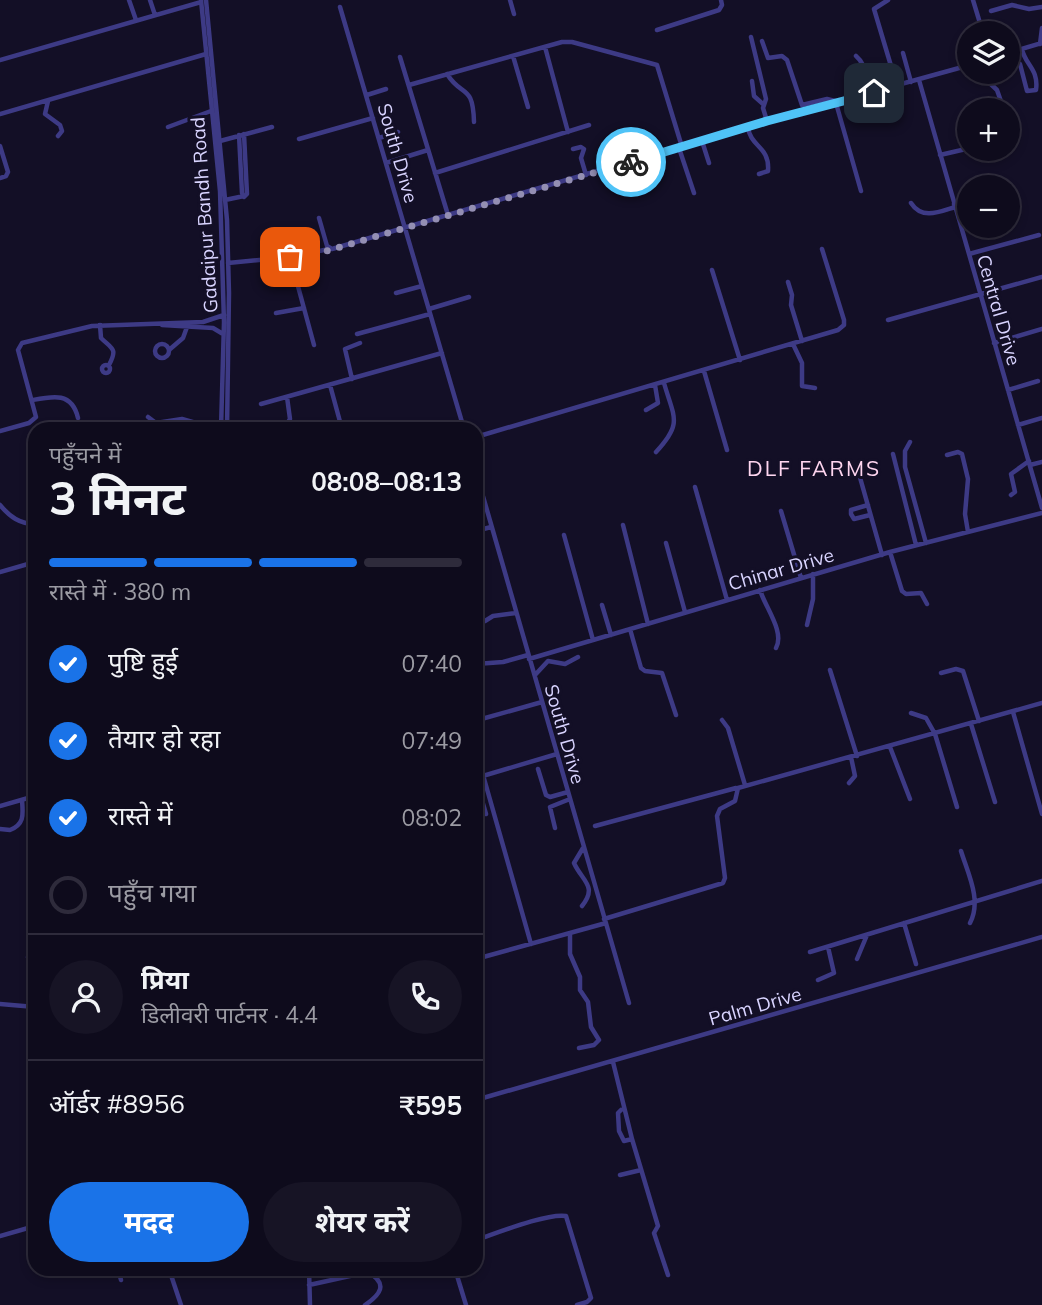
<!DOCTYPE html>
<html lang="hi">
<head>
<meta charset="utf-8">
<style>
  body { margin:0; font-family:Mulish,"Noto Sans Devanagari",sans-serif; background:#171425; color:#f1f3f6; height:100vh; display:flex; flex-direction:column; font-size:26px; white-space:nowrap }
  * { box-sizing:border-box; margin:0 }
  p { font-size:23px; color:#9b9ba3 }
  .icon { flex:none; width:38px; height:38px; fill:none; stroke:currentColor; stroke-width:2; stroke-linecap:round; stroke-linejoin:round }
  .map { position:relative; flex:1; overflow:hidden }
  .panel { position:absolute; left:28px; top:422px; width:455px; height:854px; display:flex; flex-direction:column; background:#0e0b1c; border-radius:21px; box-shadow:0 4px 10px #0003,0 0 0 2px #2e2b3b }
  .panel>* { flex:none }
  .controls { position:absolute; left:957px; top:21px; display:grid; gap:14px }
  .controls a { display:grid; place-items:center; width:63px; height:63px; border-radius:50%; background:#0e0b1c; box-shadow:0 4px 10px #0003,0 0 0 2px #2e2b3b; font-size:35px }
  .pin { position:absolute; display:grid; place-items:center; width:60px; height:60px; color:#fff; margin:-30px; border-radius:14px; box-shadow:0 4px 10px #0006 }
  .courier { position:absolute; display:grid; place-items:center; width:70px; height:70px; margin:-35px; border:5px solid #4fc3f7; border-radius:50%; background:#fff; color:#222; box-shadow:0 2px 9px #0007 }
  .head em { font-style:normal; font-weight:700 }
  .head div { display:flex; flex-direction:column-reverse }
  .head { display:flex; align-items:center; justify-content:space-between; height:119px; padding:0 21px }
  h1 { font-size:46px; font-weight:700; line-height:52px }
  .bar { display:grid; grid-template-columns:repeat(4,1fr); gap:10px 7px; align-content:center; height:84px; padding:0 21px }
  .bar i { height:9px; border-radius:5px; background:#2e2b3b }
  .bar .active { background:#1a73e8 }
  .bar p { grid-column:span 4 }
  .line { display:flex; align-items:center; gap:18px; padding:0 21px; border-top:2px solid #2e2b3b }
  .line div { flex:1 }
  .round { display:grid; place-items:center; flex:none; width:74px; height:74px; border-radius:37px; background:#171425 }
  ol { padding:0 21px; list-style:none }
  li { display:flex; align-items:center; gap:21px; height:77px }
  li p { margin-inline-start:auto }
  li .icon { padding:7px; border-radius:50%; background:#1a73e8; color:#fff; stroke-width:4 }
  li:last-child { color:#9b9ba3 }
  li i { width:38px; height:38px; border:4px solid #2e2b3b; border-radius:50% }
  .cta { display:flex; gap:14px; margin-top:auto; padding:14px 21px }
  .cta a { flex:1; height:80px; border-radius:42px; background:#1a73e8; color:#fff; font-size:28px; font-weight:700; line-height:80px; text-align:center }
  .cta a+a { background:#171425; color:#f1f3f6 }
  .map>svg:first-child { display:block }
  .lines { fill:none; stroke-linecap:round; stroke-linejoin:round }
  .minor { stroke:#3d3a85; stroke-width:4.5 }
  .done { stroke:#948fb3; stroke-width:7; stroke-dasharray:0 12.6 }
  .route { stroke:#4fc3f7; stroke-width:9 }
  .labels { text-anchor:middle; stroke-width:6; stroke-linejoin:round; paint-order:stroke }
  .street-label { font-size:19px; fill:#d9d4ff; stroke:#130f26 }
  .neighbourhood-label { font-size:21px; letter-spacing:2px; fill:#ffd6f0; stroke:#130f26 }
</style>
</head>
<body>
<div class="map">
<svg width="1042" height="1305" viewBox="0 0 1042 1305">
  <rect width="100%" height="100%" fill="#130f26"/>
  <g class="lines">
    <path class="minor" d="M 129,0 L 136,20
      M 150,0 L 155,15
      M 201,0 L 220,191 L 224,322 L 221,429
      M 206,0 L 227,220 L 229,293 L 227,429
      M 510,0 L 514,14
      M 888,0 L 874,9 L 897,86
      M 973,0 L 983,33
      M 340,7 L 464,429
      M 991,11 L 1012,5 L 1029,9 L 1042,7
      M 657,30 L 719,10 L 722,5 L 721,0
      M 751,37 L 766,99 L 763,108 L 767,121
      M 762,41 L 768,58 L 782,56 L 787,60 L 802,105 L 827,99 L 835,101
      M 1040,44 L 1042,28
      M 545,47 L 568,132
      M 903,53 L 911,82
      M 1008,53 L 1042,43
      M 513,56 L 528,107
      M 856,56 C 867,65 866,81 874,93
      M 400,57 L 448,215
      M 0,60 L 201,2
      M 1020,64 L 1027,91 L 1036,90 C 1039,69 1025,65 1022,49
      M 978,72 L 997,90 L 1004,110
      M 447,74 C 462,98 473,83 474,122
      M 919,80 L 1042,508
      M 752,81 L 754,96 L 763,104
      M 409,85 L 562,42 L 572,42 L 657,65 L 682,147
      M 367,95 L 386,89
      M 48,101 L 45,114 L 60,125 L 62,131 L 58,136
      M 836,103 L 861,191
      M 0,114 L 206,54
      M 1008,124 L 1011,134
      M 168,127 L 211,111
      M 748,127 C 750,147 770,146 768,171 L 759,174
      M 969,131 L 970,135
      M 239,135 L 242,193 L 244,197 L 247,194 L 244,134
      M 379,138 L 398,132
      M 299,139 L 373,118
      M 220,141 L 272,127
      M 702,141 L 709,163
      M 0,146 L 8,172 L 6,176 L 0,178
      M 679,148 L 694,193
      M 573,149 L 581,147 L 584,149 L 581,158 L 586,175
      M 940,155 L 966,149 L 970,145
      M 386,163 L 428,150
      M 435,173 L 589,125
      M 979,180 L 979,187
      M 225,200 L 244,196
      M 911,203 C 922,220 939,212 955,207
      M 954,204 L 970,199
      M 319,218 L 327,246 L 332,249 L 767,121 L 970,65
      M 969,254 L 1039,235
      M 290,257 L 314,345
      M 228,263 L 290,257 L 329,249
      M 712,270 L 740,360
      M 788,282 L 792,295 L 791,305 L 802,341
      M 396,293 L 422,286
      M 429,309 L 469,297
      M 276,313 L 304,308
      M 888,320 L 1042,277
      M 100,325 L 101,338 C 112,349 118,348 109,365
      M 162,325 L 213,328 L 223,334
      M 357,334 L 430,314
      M 994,343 L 1042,329
      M 793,344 L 802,363 L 802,386 L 815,388
      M155 351a7 7 0 1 1 14 0a7 7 0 1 1-14 0Z
      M 169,350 L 183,338 L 187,327
      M102 369a4 4 0 1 1 8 0a4 4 0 1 1-8 0Z
      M 704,371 L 727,450
      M 352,379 L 345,349 L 360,343
      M 330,385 L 342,429
      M 1008,390 L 1038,381
      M 33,400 C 53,396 72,392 78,418
      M 261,404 L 442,353
      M 646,410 L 658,403 L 655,385
      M 148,417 L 156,423 L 182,419 L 217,429
      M 1018,425 L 1042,418
      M 284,429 L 290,419 L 287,397
      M 0,431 L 29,423 L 36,417 L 18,350 L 22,343 L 92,326 L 203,322 L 224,315
      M 476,437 L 838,330 L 844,325 L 844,320 L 822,249
      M 910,442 L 905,451 L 905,467 L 926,543
      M 656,452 C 683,423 674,418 664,383
      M 893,454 L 916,545
      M 947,455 L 958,452 L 962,454 L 968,479 L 965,514 L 968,532
      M 1030,465 L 1042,462
      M 476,472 L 629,1003
      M 859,474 L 882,555
      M 695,487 L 727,600
      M 1011,495 L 1015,492 L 1011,474 L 1029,461
      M 0,505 C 10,517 20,524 35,524
      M 868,505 L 851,510 L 851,514 L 854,519 L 870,515
      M 781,511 L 801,578
      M 623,525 L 648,624
      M 476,531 L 491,527
      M 564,535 L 593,640
      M 666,543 L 685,612
      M 890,552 L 902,591 L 906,594 L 921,593 L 927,604
      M 0,572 L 35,562
      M 760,590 C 765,607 785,632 776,648
      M 602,605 L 611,635
      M 476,623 L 485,621 L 493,616 L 516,613
      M 807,625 L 813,599 L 813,574
      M 630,629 L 641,668 L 645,671 L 662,673 L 676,715
      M 529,659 L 890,552 L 1042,513
      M 476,664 L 503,662 L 528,655
      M 830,670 L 857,756
      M 941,673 L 956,669 L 963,671 L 979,721
      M 535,675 L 548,661 L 565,664 L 578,657
      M 1013,712 L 1042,814
      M 911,713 L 926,718 L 935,734 L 957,807
      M 478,720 L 542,702
      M 722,720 L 728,728 L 745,785
      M 971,724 L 995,802
      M 890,747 L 910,799
      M 538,769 L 546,795 L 550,797 L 568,792
      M 483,775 L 531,944
      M 476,778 L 557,754
      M 476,780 L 486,814
      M 849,783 L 855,776 L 851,757
      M 0,806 L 35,796
      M 595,826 L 736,788
      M 555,828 L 550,807 L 570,799
      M 0,829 L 10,830 C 25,824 23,814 22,800
      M 961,851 C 968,874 982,900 970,923
      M 582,906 C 598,886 582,881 574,863 L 583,848
      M 604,919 L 723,883 L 725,878 L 717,816 L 720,809 L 735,801 L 738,788 L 1042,703
      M 904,923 L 916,964
      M 570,933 L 570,954 L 580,977 L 580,990 L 588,1002 L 591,1027 L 599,1040 L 594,1045 L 579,1048
      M 810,952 L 1042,881
      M 28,957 L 35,959
      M 476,959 L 606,923
      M 857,959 L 867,935
      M 818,980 L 834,973 L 828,947
      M 0,1004 L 35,1007
      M 613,1062 L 632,1139
      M 476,1100 L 1042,937
      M 621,1110 L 618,1113 L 619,1131 L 624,1141 L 632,1139 L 658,1226 L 654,1233 L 668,1275
      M 620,1175 L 641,1170
      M 0,1236 L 35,1226
      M 476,1240 C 497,1233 547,1213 566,1216 L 591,1298 L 587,1302 L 577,1305
      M 118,1269 L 121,1280
      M 169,1269 L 181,1305
      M 309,1269 L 310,1305
      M 455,1269 L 466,1305
      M 320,1273 L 334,1269
      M 309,1285 L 368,1272 C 389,1284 380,1295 365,1305"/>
  </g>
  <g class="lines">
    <path class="done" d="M 290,257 L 323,252 L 631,162"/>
    <path class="route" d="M 631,162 L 767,121 L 874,93"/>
  </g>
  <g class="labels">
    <g class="street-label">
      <text transform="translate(398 153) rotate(74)" y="7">South Drive</text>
      <text transform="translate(204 215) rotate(-94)" y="7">Gadaipur Bandh Road</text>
      <text transform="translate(999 310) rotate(74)" y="7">Central Drive</text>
      <text transform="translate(781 569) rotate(-16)" y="7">Chinar Drive</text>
      <text transform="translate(565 734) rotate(74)" y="7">South Drive</text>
      <text transform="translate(755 1006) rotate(-16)" y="7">Palm Drive</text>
    </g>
    <g class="neighbourhood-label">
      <text x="814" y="476">DLF FARMS</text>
    </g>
  </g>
</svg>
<div class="controls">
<a><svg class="icon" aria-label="layers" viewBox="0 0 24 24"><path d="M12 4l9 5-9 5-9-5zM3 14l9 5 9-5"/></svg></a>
<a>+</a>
<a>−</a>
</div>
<div class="pin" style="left:290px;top:257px;background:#ea580c"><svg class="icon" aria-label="bag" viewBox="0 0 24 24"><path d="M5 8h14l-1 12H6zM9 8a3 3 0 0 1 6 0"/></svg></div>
<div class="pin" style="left:874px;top:93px;background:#1f2937"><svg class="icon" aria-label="home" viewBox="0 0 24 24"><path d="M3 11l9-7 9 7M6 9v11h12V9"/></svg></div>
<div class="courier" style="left:631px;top:162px"><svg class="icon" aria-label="bike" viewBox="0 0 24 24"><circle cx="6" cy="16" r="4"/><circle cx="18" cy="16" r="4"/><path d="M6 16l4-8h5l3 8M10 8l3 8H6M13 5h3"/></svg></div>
<section class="panel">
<div class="head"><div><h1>3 मिनट</h1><p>पहुँचने में</p></div><em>08:08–08:13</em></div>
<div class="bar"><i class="active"></i><i class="active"></i><i class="active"></i><i></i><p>रास्ते में · 380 m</p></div>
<ol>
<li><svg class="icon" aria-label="check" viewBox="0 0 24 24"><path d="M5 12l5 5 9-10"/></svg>पुष्टि हुई<p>07:40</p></li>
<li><svg class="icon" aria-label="check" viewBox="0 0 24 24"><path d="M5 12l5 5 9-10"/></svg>तैयार हो रहा<p>07:49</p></li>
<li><svg class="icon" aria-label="check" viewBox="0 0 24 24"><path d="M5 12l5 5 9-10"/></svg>रास्ते में<p>08:02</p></li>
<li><i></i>पहुँच गया</li>
</ol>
<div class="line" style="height:126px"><a class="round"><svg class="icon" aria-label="person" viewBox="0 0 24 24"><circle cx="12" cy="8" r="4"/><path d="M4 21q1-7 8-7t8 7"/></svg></a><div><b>प्रिया</b><p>डिलीवरी पार्टनर · 4.4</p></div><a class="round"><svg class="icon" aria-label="phone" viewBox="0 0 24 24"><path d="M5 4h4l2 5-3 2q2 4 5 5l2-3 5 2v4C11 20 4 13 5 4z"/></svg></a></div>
<div class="line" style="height:91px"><div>ऑर्डर #8956</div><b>₹595</b></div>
<div class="cta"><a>मदद</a><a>शेयर करें</a></div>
</section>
</div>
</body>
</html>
